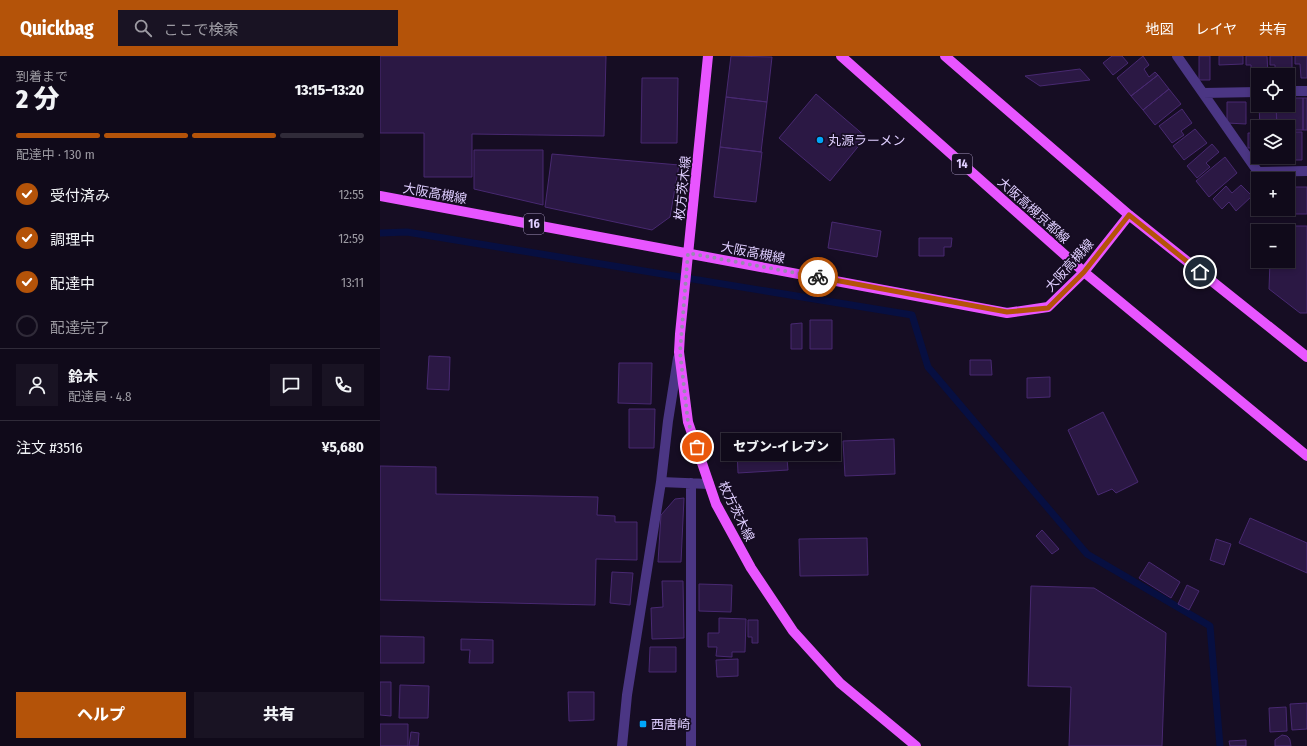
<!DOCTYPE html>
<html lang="ja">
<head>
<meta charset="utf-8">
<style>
  body { margin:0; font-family:"Fira Sans Condensed","Noto Sans JP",sans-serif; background:#191323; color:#f1f3f6; height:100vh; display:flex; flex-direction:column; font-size:15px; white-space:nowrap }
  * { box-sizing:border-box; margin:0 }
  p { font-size:13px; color:#9c9aa2 }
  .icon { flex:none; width:22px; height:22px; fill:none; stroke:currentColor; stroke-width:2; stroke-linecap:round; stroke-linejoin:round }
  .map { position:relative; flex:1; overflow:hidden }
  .details { display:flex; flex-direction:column; background:#100a1a; width:380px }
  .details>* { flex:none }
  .buttons { position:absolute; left:871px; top:12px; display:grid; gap:8px }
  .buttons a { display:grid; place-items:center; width:44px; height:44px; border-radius:0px; background:#100a1a; box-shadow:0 2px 6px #0003,0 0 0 1px #302b39; font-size:20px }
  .pin { position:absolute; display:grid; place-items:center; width:34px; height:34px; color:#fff; margin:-17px; border:2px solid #fff; border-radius:50%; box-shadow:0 1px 4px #0007 }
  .courier { position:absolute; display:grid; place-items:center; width:40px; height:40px; margin:-20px; border:3px solid #b45309; border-radius:50%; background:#fff; color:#222; box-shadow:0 1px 5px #0007 }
  .bubble { position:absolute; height:28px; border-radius:0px; background:#100a1a; box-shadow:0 2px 6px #0003,0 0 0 1px #302b39; font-size:13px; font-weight:800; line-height:28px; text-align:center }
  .overview em { font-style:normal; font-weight:800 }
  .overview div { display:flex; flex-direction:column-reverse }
  .overview { display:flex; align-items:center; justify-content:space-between; height:68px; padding:0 16px }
  h1 { font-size:26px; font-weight:800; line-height:30px }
  .bar { display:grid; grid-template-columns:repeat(4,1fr); gap:6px 4px; align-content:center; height:48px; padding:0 16px }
  .bar i { height:5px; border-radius:3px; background:#302b39 }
  .bar .on { background:#b45309 }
  .bar p { grid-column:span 4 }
  .line { display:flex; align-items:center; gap:10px; padding:0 16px; border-top:1px solid #302b39 }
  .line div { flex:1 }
  .round { display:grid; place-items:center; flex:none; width:42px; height:42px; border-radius:0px; background:#191323 }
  ol { padding:0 16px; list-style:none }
  li { display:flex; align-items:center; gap:12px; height:44px }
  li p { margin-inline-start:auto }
  li .icon { padding:4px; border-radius:50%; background:#b45309; color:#fff; stroke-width:4 }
  li:last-child { color:#9c9aa2 }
  li i { width:22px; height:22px; border:2px solid #302b39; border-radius:50% }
  .cta { display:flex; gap:8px; margin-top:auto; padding:8px 16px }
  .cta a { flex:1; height:46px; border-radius:0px; background:#b45309; color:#fff; font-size:16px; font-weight:800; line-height:46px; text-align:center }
  .cta a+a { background:#191323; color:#f1f3f6 }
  header { display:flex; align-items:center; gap:24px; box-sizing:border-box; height:56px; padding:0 20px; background:#b45309; color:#fff }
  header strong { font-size:19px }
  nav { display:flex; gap:22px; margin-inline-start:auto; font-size:14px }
  .search { width:280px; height:36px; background:#191323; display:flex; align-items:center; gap:10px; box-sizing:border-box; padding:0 14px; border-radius:0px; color:#9c9aa2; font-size:15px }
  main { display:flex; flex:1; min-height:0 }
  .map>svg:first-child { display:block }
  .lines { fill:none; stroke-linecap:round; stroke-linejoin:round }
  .stream { stroke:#070f41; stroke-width:7 }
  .building { fill:#2b1844; stroke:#482971 }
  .minor { stroke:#4b3684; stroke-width:10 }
  .major { stroke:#e855ff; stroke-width:10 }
  .done { stroke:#998ab2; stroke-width:4; stroke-dasharray:0 7.2 }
  .route { stroke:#b45309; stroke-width:5 }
  .poi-dot { fill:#00a6f9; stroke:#160d23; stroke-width:1.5 }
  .labels { text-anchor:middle; stroke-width:3.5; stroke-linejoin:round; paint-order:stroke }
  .shield { fill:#160d23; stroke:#a394bd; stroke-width:1 }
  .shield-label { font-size:12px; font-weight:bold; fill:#dfceff }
  .poi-label { font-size:13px; fill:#dfceff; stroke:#160d23; text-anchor:start }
  .street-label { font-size:13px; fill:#dfceff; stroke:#160d23 }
</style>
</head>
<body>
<header>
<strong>Quickbag</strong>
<div class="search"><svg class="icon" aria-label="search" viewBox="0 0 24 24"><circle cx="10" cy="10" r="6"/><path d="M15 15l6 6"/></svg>ここで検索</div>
<nav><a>地図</a><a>レイヤ</a><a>共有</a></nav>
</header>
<main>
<section class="details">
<div class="overview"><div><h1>2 分</h1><p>到着まで</p></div><em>13:15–13:20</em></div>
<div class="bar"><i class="on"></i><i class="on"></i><i class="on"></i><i></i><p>配達中 · 130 m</p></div>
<ol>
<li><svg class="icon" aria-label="check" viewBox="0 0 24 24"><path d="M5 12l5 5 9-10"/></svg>受付済み<p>12:55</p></li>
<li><svg class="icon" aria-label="check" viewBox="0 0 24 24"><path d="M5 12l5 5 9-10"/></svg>調理中<p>12:59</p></li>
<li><svg class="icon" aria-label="check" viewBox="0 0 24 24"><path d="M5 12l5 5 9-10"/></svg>配達中<p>13:11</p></li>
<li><i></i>配達完了</li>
</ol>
<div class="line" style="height:72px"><a class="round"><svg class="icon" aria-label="person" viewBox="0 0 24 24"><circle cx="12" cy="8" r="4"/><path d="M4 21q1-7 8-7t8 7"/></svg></a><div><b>鈴木</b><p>配達員 · 4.8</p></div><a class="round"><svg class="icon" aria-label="chat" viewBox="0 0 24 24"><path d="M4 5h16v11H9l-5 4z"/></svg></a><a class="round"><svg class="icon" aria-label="phone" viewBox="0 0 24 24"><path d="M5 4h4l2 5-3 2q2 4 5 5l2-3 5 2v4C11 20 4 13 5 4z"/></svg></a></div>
<div class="line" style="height:52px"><div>注文 #3516</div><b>¥5,680</b></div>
<div class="cta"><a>ヘルプ</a><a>共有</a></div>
</section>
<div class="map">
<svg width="927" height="690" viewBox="0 0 927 690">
  <rect width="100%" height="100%" fill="#160d23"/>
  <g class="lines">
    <path class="stream" d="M 0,177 L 27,176 L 532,259 L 548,311 L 707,498 L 830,570 L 840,690"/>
  </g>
  <path class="building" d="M 0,0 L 226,0 L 224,80 L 92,78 L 92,121 L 44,121 L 44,77 L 0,77 Z
    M 351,0 L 392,1 L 387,46 L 346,41 Z
    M 732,0 L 742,0 L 748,7 L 733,19 L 723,7 Z
    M 763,0 L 769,9 L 764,13 L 769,21 L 775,16 L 778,19 L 751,40 L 737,22 Z
    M 819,0 L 830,0 L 830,24 L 819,24 Z
    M 839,0 L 863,0 L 863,8 L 839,9 Z
    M 866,0 L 887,0 L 888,19 L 878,19 L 878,23 L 871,23 L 871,9 L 866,9 Z
    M 890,0 L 912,0 L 912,23 L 908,23 L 908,19 L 895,19 L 895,9 L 890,9 Z
    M 915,0 L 927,0 L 927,22 L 921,22 L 920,8 L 915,8 Z
    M 700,13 L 710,24 L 660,30 L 645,20 Z
    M 778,19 L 789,33 L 763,54 L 751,40 Z
    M 262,22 L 298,22 L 297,87 L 261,87 Z
    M 789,33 L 801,48 L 775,69 L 763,54 Z
    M 436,38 L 486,81 L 450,125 L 399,82 Z
    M 346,41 L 387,46 L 381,96 L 340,91 Z
    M 908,42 L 923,42 L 923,74 L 908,74 L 908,71 L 897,71 L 896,49 L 908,49 Z
    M 923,42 L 927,42 L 927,74 L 923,74 Z
    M 847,46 L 866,46 L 866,68 L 847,67 Z
    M 879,49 L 896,49 L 897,71 L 880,71 Z
    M 802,53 L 812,67 L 801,75 L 804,79 L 792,87 L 779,70 Z
    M 815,73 L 827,87 L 804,104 L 793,90 Z
    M 908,76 L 922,76 L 922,104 L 905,104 L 905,101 L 908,101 Z
    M 868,77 L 878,77 L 878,99 L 872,100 L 872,92 L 868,92 Z
    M 832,88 L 839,96 L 826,107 L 830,111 L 817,122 L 807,110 Z
    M 340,91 L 382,96 L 376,146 L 334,141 Z
    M 94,94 L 163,94 L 163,149 L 94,133 Z
    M 172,98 L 299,109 L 290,161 L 272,174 L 165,151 Z
    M 845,101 L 857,117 L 829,141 L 816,125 Z
    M 889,101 L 897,101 L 897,108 L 889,108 Z
    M 861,129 L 872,140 L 856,155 L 849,146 L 842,153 L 833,143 L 846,130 L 852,137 Z
    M 908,131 L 927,131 L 927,158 L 902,158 L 902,153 L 908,153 Z
    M 452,166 L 501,175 L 497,201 L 448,192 Z
    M 893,170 L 927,170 L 927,257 L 920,257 L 889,233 L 890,205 L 908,205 L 908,175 L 878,175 L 878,197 L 873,197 L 874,174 L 893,175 Z
    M 539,182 L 572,182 L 571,191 L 564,191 L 564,200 L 539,200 Z
    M 430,264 L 452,264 L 452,293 L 430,293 Z
    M 422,267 L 422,293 L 411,293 L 411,268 Z
    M 49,300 L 70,301 L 69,334 L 47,333 Z
    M 590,304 L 611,304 L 612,319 L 590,319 Z
    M 239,307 L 272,307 L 271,348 L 238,347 Z
    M 670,321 L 670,341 L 647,342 L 647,322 Z
    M 249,353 L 275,353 L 274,392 L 249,392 Z
    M 723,356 L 758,426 L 736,437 L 732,433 L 718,439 L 688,374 Z
    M 514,383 L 515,418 L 465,420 L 463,385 Z
    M 406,391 L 408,414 L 358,417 L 357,394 Z
    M 0,410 L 56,411 L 56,438 L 218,441 L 217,459 L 235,460 L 235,466 L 257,466 L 257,504 L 216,503 L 215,549 L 0,544 Z
    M 304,442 L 301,506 L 278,506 L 281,459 L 295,443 Z
    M 870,462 L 927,487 L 927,517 L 859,487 Z
    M 662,474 L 679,493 L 672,498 L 656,480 Z
    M 487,482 L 488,519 L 420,520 L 419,483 Z
    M 836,483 L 851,488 L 844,509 L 830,504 Z
    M 769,506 L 800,526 L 791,542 L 759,522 Z
    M 232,516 L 253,517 L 250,549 L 230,547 Z
    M 282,525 L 303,525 L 304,582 L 272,583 L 271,552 L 283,551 Z
    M 319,528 L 352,529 L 351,556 L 319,555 Z
    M 807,529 L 819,535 L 809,554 L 798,548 Z
    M 651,530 L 714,532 L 786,577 L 782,690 L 689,690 L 691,631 L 648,630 Z
    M 339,562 L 366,563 L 365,596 L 352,596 L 352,601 L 336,600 L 337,591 L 328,591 L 328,577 L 339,577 Z
    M 368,564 L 378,564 L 378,587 L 372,587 L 372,581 L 368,581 Z
    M 0,580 L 44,581 L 44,607 L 0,607 Z
    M 81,583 L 113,584 L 113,607 L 89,607 L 90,594 L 81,594 Z
    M 270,591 L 296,591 L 296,616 L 269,616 Z
    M 358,603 L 358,620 L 337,621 L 336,604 Z
    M 0,626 L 11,626 L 11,660 L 0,659 Z
    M 20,629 L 49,630 L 48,662 L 19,662 Z
    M 188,636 L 214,636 L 214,664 L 189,665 Z
    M 927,647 L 927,673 L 912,674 L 910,648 Z
    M 906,651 L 907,675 L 890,676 L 889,652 Z
    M 0,668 L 28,668 L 28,690 L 0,690 Z
    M 31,676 L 39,677 L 38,690 L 29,690 Z
    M 902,679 L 907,680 L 909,682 L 910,684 L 911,690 L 895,690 L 895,684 Z
    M 866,684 L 866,690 L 850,690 L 849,685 Z"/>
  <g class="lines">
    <path class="minor" d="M 797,0 L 878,116 L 927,115
      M 908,35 L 927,35
      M 823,37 L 878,36
      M 281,426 L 329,428
      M 311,427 L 311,690
      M 242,690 L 247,639 L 281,426 L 288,365 L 298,302"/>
    <path class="major" d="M 328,0 L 300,278 L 299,296 L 308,366 L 336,448 L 371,512 L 413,575 L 460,627 L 536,690
      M 461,0 L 704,216 L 927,400
      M 565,0 L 749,159 L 927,301
      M 0,140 L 627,257 L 668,251 L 704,216 L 749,159"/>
  </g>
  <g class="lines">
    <path class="done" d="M 317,391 L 308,366 L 300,296 L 308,197 L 438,221"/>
    <path class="route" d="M 438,221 L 627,256 L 668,252 L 704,216 L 749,159 L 820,216"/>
  </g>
  <g class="poi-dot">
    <circle cx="440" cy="84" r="4"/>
    <rect x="259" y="664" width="8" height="8" rx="2"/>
  </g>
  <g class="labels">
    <g class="shield">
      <rect x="572" y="98" width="20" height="20" rx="3"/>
      <rect x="144" y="158" width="20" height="20" rx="3"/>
    </g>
    <g class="shield-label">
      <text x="582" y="112">14</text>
      <text x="154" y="172">16</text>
    </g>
    <g class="poi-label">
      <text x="448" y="89">丸源ラーメン</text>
      <text x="271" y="673">西唐崎</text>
    </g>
    <g class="street-label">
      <text transform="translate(302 132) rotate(-84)" y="5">枚方茨木線</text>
      <text transform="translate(55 137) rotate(10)" y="5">大阪高槻線</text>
      <text transform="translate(654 154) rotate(42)" y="5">大阪高槻京都線</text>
      <text transform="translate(373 196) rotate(11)" y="5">大阪高槻線</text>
      <text transform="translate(689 209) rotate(-48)" y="5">大阪高槻線</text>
      <text transform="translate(357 455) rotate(64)" y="5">枚方茨木線</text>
    </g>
  </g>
</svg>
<div class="buttons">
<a><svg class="icon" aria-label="locate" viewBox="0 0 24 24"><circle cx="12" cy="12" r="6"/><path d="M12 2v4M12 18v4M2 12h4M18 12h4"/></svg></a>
<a><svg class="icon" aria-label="layers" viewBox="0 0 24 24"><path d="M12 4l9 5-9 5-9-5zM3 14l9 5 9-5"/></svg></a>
<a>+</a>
<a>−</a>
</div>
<div class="pin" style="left:317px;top:391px;background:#ea580c"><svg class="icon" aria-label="bag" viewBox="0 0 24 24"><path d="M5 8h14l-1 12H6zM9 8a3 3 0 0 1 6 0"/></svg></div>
<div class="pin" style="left:820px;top:216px;background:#1f2937"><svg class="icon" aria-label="home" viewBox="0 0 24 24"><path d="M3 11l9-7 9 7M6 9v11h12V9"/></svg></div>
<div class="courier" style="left:438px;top:221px"><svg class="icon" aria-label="bike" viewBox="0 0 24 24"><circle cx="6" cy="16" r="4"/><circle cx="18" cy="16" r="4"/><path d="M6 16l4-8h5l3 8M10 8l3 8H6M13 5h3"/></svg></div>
<div class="bubble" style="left:341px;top:377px;width:120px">セブン-イレブン</div>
</div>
</main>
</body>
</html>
